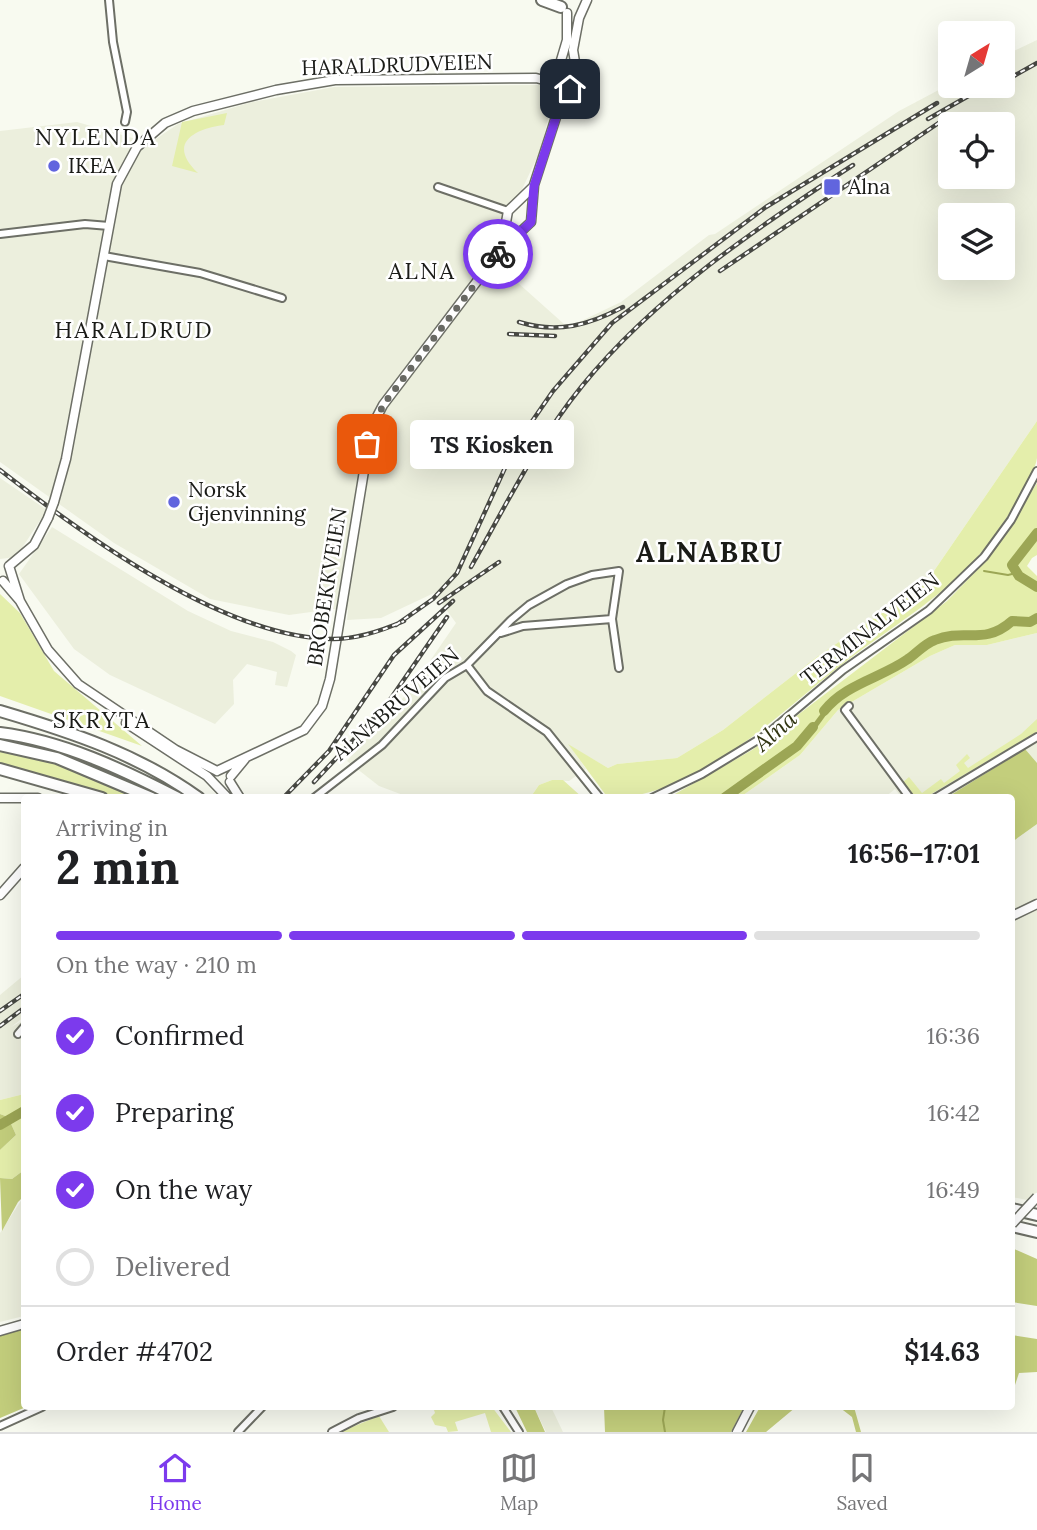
<!DOCTYPE html>
<html lang="en">
<head>
<meta charset="utf-8">
<style>
  body { margin:0; font-family:Lora,serif; background:#f6f6f6; color:#202124; height:100vh; display:flex; flex-direction:column; font-size:26px; white-space:nowrap }
  * { box-sizing:border-box; margin:0 }
  p { font-size:23px; color:#757577 }
  .icon { flex:none; width:38px; height:38px; fill:none; stroke:currentColor; stroke-width:2; stroke-linecap:round; stroke-linejoin:round }
  .map { position:relative; flex:1; overflow:hidden }
  .side { position:absolute; left:21px; top:794px; width:994px; height:616px; display:flex; flex-direction:column; background:#fff; border-radius:7px; box-shadow:0 7px 28px #0002 }
  .side>* { flex:none }
  .needle { width:46px; rotate:37deg }
  .buttons { position:absolute; left:938px; top:21px; display:grid; gap:14px }
  .buttons a { display:grid; place-items:center; width:77px; height:77px; border-radius:7px; background:#fff; box-shadow:0 7px 28px #0002; font-size:35px }
  .pin { position:absolute; display:grid; place-items:center; width:60px; height:60px; color:#fff; margin:-30px; border-radius:14px; box-shadow:0 4px 10px #0006 }
  .courier { position:absolute; display:grid; place-items:center; width:70px; height:70px; margin:-35px; border:5px solid #7c3aed; border-radius:50%; background:#fff; color:#222; box-shadow:0 2px 9px #0007 }
  .bubble { position:absolute; height:49px; border-radius:7px; background:#fff; box-shadow:0 7px 28px #0002; font-size:23px; font-weight:700; line-height:49px; text-align:center }
  .summary em { font-style:normal; font-weight:700 }
  .summary div { display:flex; flex-direction:column-reverse }
  .summary { display:flex; align-items:center; justify-content:space-between; height:119px; padding:0 35px }
  h1 { font-size:46px; font-weight:700; line-height:52px }
  .bar { display:grid; grid-template-columns:repeat(4,1fr); gap:10px 7px; align-content:center; height:84px; padding:0 35px }
  .bar i { height:9px; border-radius:5px; background:#e0e0e0 }
  .bar .active { background:#7c3aed }
  .bar p { grid-column:span 4 }
  .line { display:flex; align-items:center; gap:18px; padding:0 35px; border-top:2px solid #e0e0e0 }
  .line div { flex:1 }
  ol { padding:0 35px; list-style:none }
  li { display:flex; align-items:center; gap:21px; height:77px }
  li p { margin-inline-start:auto }
  li .icon { padding:7px; border-radius:50%; background:#7c3aed; color:#fff; stroke-width:4 }
  li:last-child { color:#757577 }
  li i { width:38px; height:38px; border:4px solid #e0e0e0; border-radius:50% }
  .tab-bar { display:flex; justify-content:space-around; align-items:center; height:98px; border-top:2px solid #e0e0e0; background:#fff; font-size:19px; color:#757577 }
  .tab-bar a { display:grid; justify-items:center; gap:4px }
  .tab-bar .active { color:#7c3aed }
  .map>svg:first-child { display:block }
  .built { fill:#ecefdd; fill-rule:evenodd }
  .green { fill:#e4eeab }
  .forest { fill:#c3ce7c }
  .water { fill:#9ca655 }
  .lines { fill:none; stroke-linecap:round; stroke-linejoin:round }
  .stream { stroke:#9ca655; stroke-width:2 }
  .river { stroke:#9ca655; stroke-width:10 }
  .street-casing { stroke:#6d6f66; stroke-width:10 }
  .secondary-casing { stroke:#6d6f66; stroke-width:11 }
  .highway-casing { stroke:#6d6f66; stroke-width:14 }
  .street { stroke:#fff; stroke-width:6 }
  .secondary { stroke:#fff; stroke-width:8 }
  .highway { stroke:#fff; stroke-width:10 }
  .rail-casing { stroke:#474843; stroke-width:4.5 }
  .rail { stroke:#fff; stroke-width:2; stroke-dasharray:5; stroke-linecap:butt }
  .secondary-bridge-casing { stroke:#6d6f66; stroke-width:11; stroke-linecap:butt }
  .secondary-bridge { stroke:#fff; stroke-width:8 }
  .done { stroke:#686963; stroke-width:7; stroke-dasharray:0 12.6 }
  .route { stroke:#7c3aed; stroke-width:9 }
  .poi-dot { fill:#6165de; stroke:#fff; stroke-width:2.5 }
  .labels { text-anchor:middle; stroke-width:5; stroke-linejoin:round; paint-order:stroke }
  .street-label { font-size:21px; fill:#1a1b17; stroke:#fff }
  .poi-label { font-size:21px; fill:#1a1b17; stroke:#fff; text-anchor:start }
  .neighbourhood-label { font-size:23px; letter-spacing:2px; fill:#1a1b17; stroke:#fff }
  .water-label { font-size:23px; font-style:italic; fill:#313511; stroke:#fff }
  .district-label { font-size:28px; font-weight:bold; letter-spacing:2px; fill:#1a1b17; stroke:#fff }
</style>
</head>
<body>
<div class="map">
<svg width="1037" height="1432" viewBox="0 0 1037 1432">
  <rect width="100%" height="100%" fill="#f8faf0"/>
  <path class="built" d="M 1037,40 L 1037,421 L 925,584 L 818,656 L 723,730 L 677,758 L 617,764 L 608,768 L 570,746 L 586,769 L 569,781 L 552,780 L 539,785 L 530,798 L 411,798 L 379,786 L 347,761 L 410,690 L 456,623 L 434,593 L 381,618 L 347,620 L 348,610 L 333,609 L 289,615 L 210,599 L 114,543 L 0,462 L 0,131 L 77,122 L 150,143 L 178,124 L 252,102 L 334,87 L 541,85 L 552,101 L 541,149 L 495,247 L 498,265 L 564,324 L 575,324 L 621,302 L 709,235 L 715,234 L 899,111 L 950,84 L 1003,86 L 1003,56 ZM 950,124 L 1003,124 L 1003,177 L 950,177 ZM 950,215 L 1003,215 L 1003,268 L 950,268 Z
    M 0,478 L 47,510 L 16,557 L 0,559 Z
    M 52,527 L 188,611 L 231,631 L 273,642 L 291,651 L 296,655 L 287,687 L 275,685 L 277,672 L 247,664 L 233,680 L 234,704 L 215,724 L 110,675 L 74,649 L 19,574 Z
    M 1037,633 L 1037,1202 L 1012,1197 L 1012,798 L 902,798 L 895,789 L 884,798 L 739,798 L 800,755 L 838,710 L 930,656 L 955,645 L 987,645 Z
    M 24,975 L 24,1017 L 11,1027 L 24,1020 L 24,1094 L 0,1100 L 0,995 Z
    M 24,1196 L 24,1316 L 0,1322 L 0,1233 Z
    M 534,1407 L 551,1407 L 563,1432 L 546,1432 Z"/>
  <path class="green" d="M 227,113 L 224,125 C 193,129 167,144 198,173 L 172,166 L 182,122 Z
    M 1037,421 C 1037,433 1037,446 1037,458 C 1034,480 995,537 980,554 C 945,595 899,622 856,654 C 786,705 701,798 608,798 L 568,744 L 608,768 L 617,764 L 677,758 L 723,730 L 818,656 L 925,584 Z
    M 1037,483 L 1037,555 L 1032,558 L 1027,566 L 1037,576 L 1037,633 L 987,645 L 955,645 L 930,656 L 838,710 L 800,755 L 739,798 L 668,798 L 752,750 L 947,601 L 988,559 Z
    M 0,594 L 20,613 L 54,671 L 142,746 L 0,696 Z
    M 1037,719 L 1037,732 L 926,797 L 912,796 L 902,783 L 909,777 L 922,793 L 941,779 L 944,783 L 960,771 L 956,765 L 967,754 L 970,758 L 964,763 L 968,768 L 1021,734 Z
    M 0,751 L 62,765 L 139,798 L 120,798 L 7,766 L 0,763 Z
    M 552,780 L 563,780 L 583,798 L 530,798 L 539,785 Z
    M 24,1094 L 24,1170 L 12,1179 L 0,1178 L 0,1150 L 16,1135 L 8,1117 L 0,1114 L 0,1100 Z
    M 433,1407 L 492,1407 L 511,1432 L 491,1432 L 485,1413 L 455,1422 L 458,1431 L 448,1432 L 446,1427 L 435,1425 L 431,1417 L 435,1413 Z
    M 379,1416 L 389,1432 L 340,1432 Z"/>
  <path class="forest" d="M 1025,749 L 1037,763 L 1037,824 L 1012,842 L 1012,798 L 946,798 Z
    M 0,1114 L 8,1117 L 16,1135 L 0,1150 Z
    M 24,1170 L 24,1196 L 18,1202 L 2,1231 L 0,1178 L 12,1179 Z
    M 1012,1248 L 1037,1259 L 1037,1306 L 1012,1302 Z
    M 24,1324 L 26,1407 L 0,1418 L 0,1332 Z
    M 1012,1335 L 1037,1339 L 1037,1372 L 1019,1373 L 1015,1385 L 1012,1385 Z
    M 515,1407 L 534,1407 L 545,1432 L 527,1432 Z
    M 604,1407 L 744,1407 L 731,1432 L 605,1432 Z
    M 760,1407 L 796,1407 L 766,1432 L 746,1432 Z
    M 839,1407 L 854,1407 L 861,1432 L 856,1432 L 852,1417 Z"/>
  <path class="water" d="M 831,700 L 834,704 L 808,740 L 804,736 Z"/>
  <g class="lines">
    <path class="stream" d="M 984,571 L 1008,575 L 1016,573
      M 665,1407 L 663,1420 L 665,1432"/>
    <path class="river" d="M 1037,533 L 1012,565 L 1019,576 L 1037,587
      M 824,711 C 845,684 881,678 908,659 C 917,653 924,644 935,640 C 964,628 984,646 1012,621 L 1030,622 L 1037,618
      M 724,798 L 797,746 L 813,727
      M 0,1125 L 24,1111"/>
    <g class="street-casing">
      <path id="street" d="M 109,0 L 113,42 L 127,112 L 125,122
        M 438,187 L 508,211
        M 0,234 L 85,224 L 109,226
        M 104,256 L 200,273 L 282,298
        M 501,633 L 523,626 L 612,619
        M 467,665 L 487,691 L 547,732 L 600,798
        M 849,706 L 845,710 L 910,798
        M 314,798 L 382,745 L 445,678 L 467,665 L 511,620 L 529,605 L 567,584 L 592,575 L 619,571 L 612,619 L 619,668
        M 652,798 L 702,774 L 766,735 L 843,670 L 929,610 L 984,557 L 1011,520 L 1037,471
        M 935,798 L 1037,737
        M 18,1034 L 24,1027
        M 503,1407 L 519,1432
        M 0,1426 L 42,1407
        M 238,1432 L 262,1407
        M 332,1432 L 359,1418 L 393,1407"/>
    </g>
    <g class="secondary-casing">
      <path id="secondary" d="M 559,67 L 567,40 L 567,13
        M 570,89 L 557,86 L 555,73 L 565,65 L 575,69
        M 559,109 L 578,80 L 573,50 L 579,18 L 587,0
        M 502,245 L 508,211 L 533,187
        M 54,502 L 66,459 L 117,184 L 137,147 L 165,123 L 193,111 L 276,90 L 335,80 L 536,78 L 555,83
        M 9,566 L 34,545 L 48,518
        M 9,566 L 20,601
        M 3,581 L 20,601 L 48,650 L 78,684 L 176,750 L 217,771
        M 126,723 L 207,776 L 228,798
        M 217,771 L 304,730 L 322,706 L 330,679 L 371,428 L 383,405 L 500,251 L 531,222 L 534,185 L 558,111 L 557,86
        M 231,776 L 245,759
        M 230,782 L 240,798
        M 0,798 L 38,798
        M 0,895 L 24,868
        M 1012,916 L 1037,904
        M 0,1331 L 24,1324
        M 737,1432 L 750,1407"/>
    </g>
    <g class="highway-casing">
      <path id="highway" d="M 542,0 L 561,7
        M 0,711 C 71,732 138,754 199,798
        M 0,733 C 63,741 122,769 178,798
        M 0,745 L 57,758 L 152,798
        M 0,769 L 102,798
        M 1012,1209 L 1037,1215
        M 1012,1226 L 1037,1232"/>
    </g>
    <use href="#street" class="street"/>
    <use href="#secondary" class="secondary"/>
    <use href="#highway" class="highway"/>
    <g class="rail-casing">
      <path id="rail" d="M 1003,82 L 1037,63
        M 928,119 L 986,86
        M 720,271 L 946,118
        M 519,322 C 558,334 589,325 623,307
        M 509,334 L 555,336
        M 0,470 C 82,534 226,639 333,639 C 358,639 381,631 404,621
        M 471,567 C 506,505 538,440 582,386 C 655,296 758,227 853,165
        M 439,603 L 499,562
        M 396,625 L 433,599 L 457,573 L 515,446 L 553,391 L 612,323 L 766,207 L 937,103
        M 314,782 L 387,704 L 447,617
        M 283,798 L 329,751 L 394,655 L 453,601
        M 0,1011 L 24,994
        M 0,1026 L 24,1008"/>
    </g>
    <use href="#rail" class="rail"/>
    <g class="secondary-bridge-casing">
      <path id="secondary-bridge" d="M 48,518 L 54,502
        M 1012,1224 L 1037,1197"/>
    </g>
    <use href="#secondary-bridge" class="secondary-bridge"/>
  </g>
  <g class="lines">
    <path class="done" d="M 367,444 L 383,405 L 498,254"/>
    <path class="route" d="M 498,254 L 531,222 L 534,186 L 558,111 L 570,89"/>
  </g>
  <g class="poi-dot">
    <circle cx="54" cy="166" r="7"/>
    <rect x="823" y="178" width="18" height="18" rx="3.5"/>
    <circle cx="174" cy="502" r="7"/>
  </g>
  <g class="labels">
    <g class="street-label">
      <text transform="translate(397 65) rotate(-2)" y="7">HARALDRUDVEIEN</text>
      <text transform="translate(327 587) rotate(-81)" y="7">BROBEKKVEIEN</text>
      <text transform="translate(870 629) rotate(-38)" y="7">TERMINALVEIEN</text>
      <text transform="translate(396 704) rotate(-41)" y="7">ALNABRUVEIEN</text>
    </g>
    <g class="poi-label">
      <text x="68" y="173">IKEA</text>
      <text x="848" y="194">Alna</text>
      <text x="188" y="497">Norsk<tspan x="188" dy="24">Gjenvinning</tspan></text>
    </g>
    <g class="neighbourhood-label">
      <text x="96" y="145">NYLENDA</text>
      <text x="422" y="279">ALNA</text>
      <text x="134" y="338">HARALDRUD</text>
      <text x="102" y="728">SKRYTA</text>
    </g>
    <g class="water-label">
      <text transform="translate(775 731) rotate(-41)" y="8">Alna</text>
    </g>
    <g class="district-label">
      <text x="710" y="562">ALNABRU</text>
    </g>
  </g>
</svg>
<div class="buttons">
<a><svg class="needle" viewBox="-14 -14 28 28"><path d="M0-13l5 13h-10z" fill="#e53935"/><path d="M0 13l5-13h-10z" fill="#757577"/></svg></a>
<a><svg class="icon" aria-label="locate" viewBox="0 0 24 24"><circle cx="12" cy="12" r="6"/><path d="M12 2v4M12 18v4M2 12h4M18 12h4"/></svg></a>
<a><svg class="icon" aria-label="layers" viewBox="0 0 24 24"><path d="M12 4l9 5-9 5-9-5zM3 14l9 5 9-5"/></svg></a>
</div>
<div class="pin" style="left:367px;top:444px;background:#ea580c"><svg class="icon" aria-label="bag" viewBox="0 0 24 24"><path d="M5 8h14l-1 12H6zM9 8a3 3 0 0 1 6 0"/></svg></div>
<div class="pin" style="left:570px;top:89px;background:#1f2937"><svg class="icon" aria-label="home" viewBox="0 0 24 24"><path d="M3 11l9-7 9 7M6 9v11h12V9"/></svg></div>
<div class="courier" style="left:498px;top:254px"><svg class="icon" aria-label="bike" viewBox="0 0 24 24"><circle cx="6" cy="16" r="4"/><circle cx="18" cy="16" r="4"/><path d="M6 16l4-8h5l3 8M10 8l3 8H6M13 5h3"/></svg></div>
<div class="bubble" style="left:410px;top:420px;width:164px">TS Kiosken</div>
<section class="side">
<div class="summary"><div><h1>2 min</h1><p>Arriving in</p></div><em>16:56–17:01</em></div>
<div class="bar"><i class="active"></i><i class="active"></i><i class="active"></i><i></i><p>On the way · 210 m</p></div>
<ol>
<li><svg class="icon" aria-label="check" viewBox="0 0 24 24"><path d="M5 12l5 5 9-10"/></svg>Confirmed<p>16:36</p></li>
<li><svg class="icon" aria-label="check" viewBox="0 0 24 24"><path d="M5 12l5 5 9-10"/></svg>Preparing<p>16:42</p></li>
<li><svg class="icon" aria-label="check" viewBox="0 0 24 24"><path d="M5 12l5 5 9-10"/></svg>On the way<p>16:49</p></li>
<li><i></i>Delivered</li>
</ol>
<div class="line" style="height:91px"><div>Order #4702</div><b>$14.63</b></div>
</section>
</div>
<nav class="tab-bar">
<a class="active"><svg class="icon" aria-label="home" viewBox="0 0 24 24"><path d="M3 11l9-7 9 7M6 9v11h12V9"/></svg>Home</a>
<a><svg class="icon" aria-label="map" viewBox="0 0 24 24"><path d="M3 6l6-2 6 2 6-2v14l-6 2-6-2-6 2zM9 4v14M15 6v14"/></svg>Map</a>
<a><svg class="icon" aria-label="saved" viewBox="0 0 24 24"><path d="M7 4h10v16l-5-4-5 4z"/></svg>Saved</a>
</nav>
</body>
</html>
